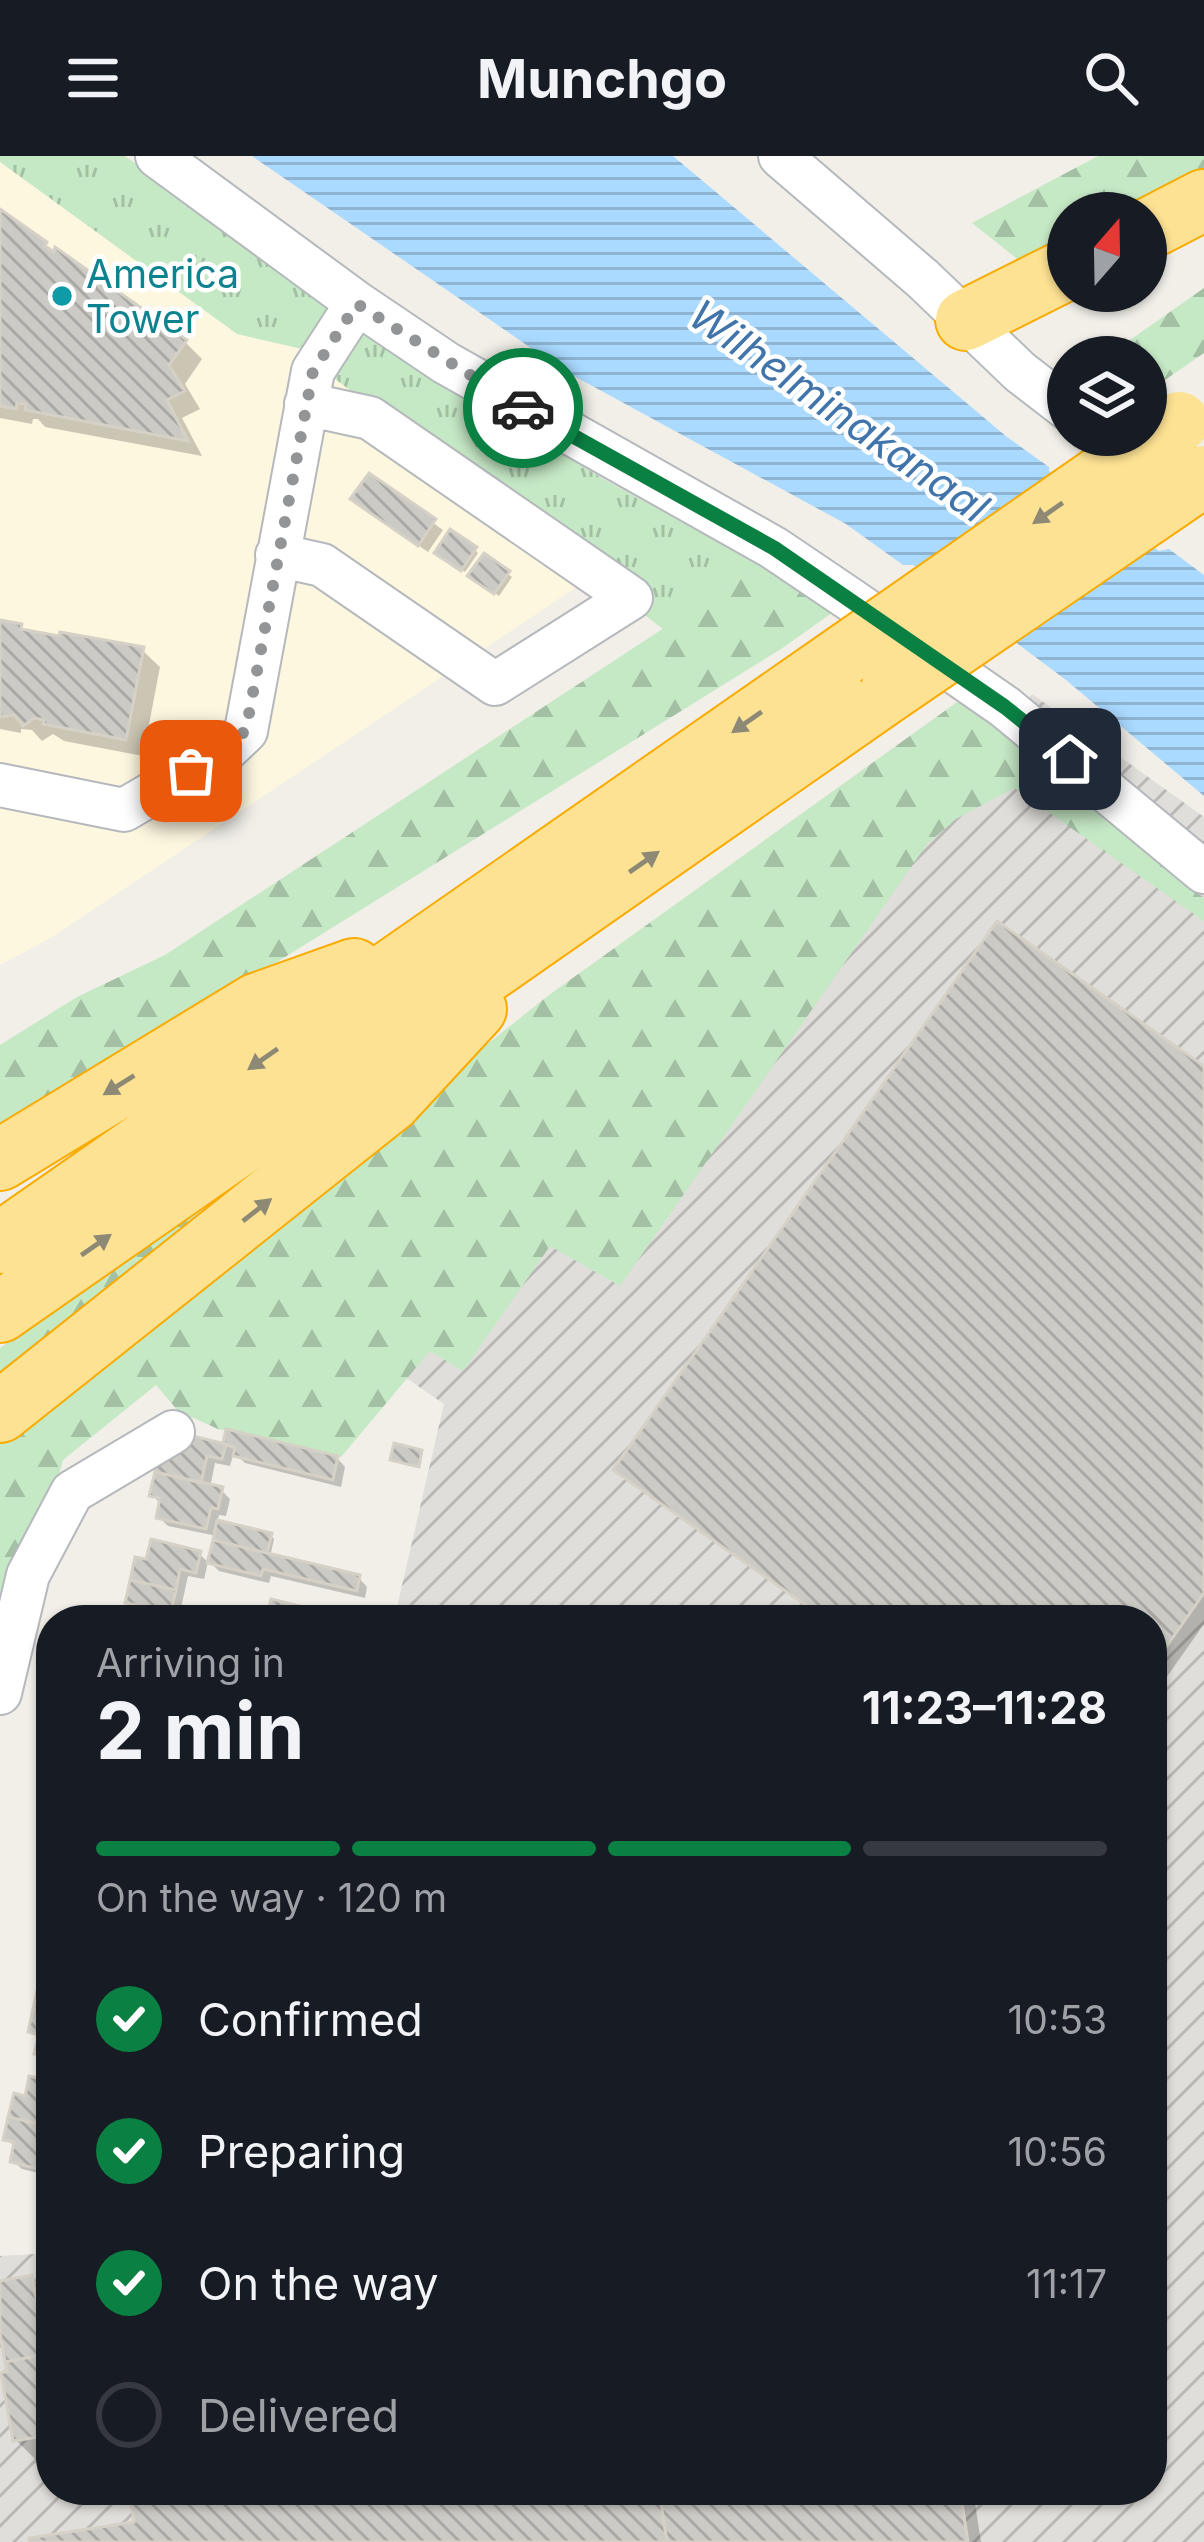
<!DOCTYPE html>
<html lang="en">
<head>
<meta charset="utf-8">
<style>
  body { margin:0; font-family:Inter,sans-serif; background:#242831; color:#f1f3f6; height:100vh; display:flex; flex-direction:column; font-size:45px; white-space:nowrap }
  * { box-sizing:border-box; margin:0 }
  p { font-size:39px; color:#9ea1a6 }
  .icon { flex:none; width:66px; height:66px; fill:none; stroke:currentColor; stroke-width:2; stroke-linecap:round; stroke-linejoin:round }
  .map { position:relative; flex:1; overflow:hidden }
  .side { position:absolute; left:36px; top:1449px; width:1131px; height:900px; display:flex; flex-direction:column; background:#171b24; border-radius:48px; box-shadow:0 3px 9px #0004 }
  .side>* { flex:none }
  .needle { width:78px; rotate:20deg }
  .buttons { position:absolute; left:1047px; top:36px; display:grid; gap:24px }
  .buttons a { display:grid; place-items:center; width:120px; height:120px; border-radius:50%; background:#171b24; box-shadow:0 3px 9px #0004; font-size:60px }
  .pin { position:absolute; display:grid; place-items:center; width:102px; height:102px; color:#fff; margin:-51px; border-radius:24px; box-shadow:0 6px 18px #0006 }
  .courier { position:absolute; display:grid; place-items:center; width:120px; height:120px; margin:-60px; border:9px solid #0b8043; border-radius:50%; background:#fff; color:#222; box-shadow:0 3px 15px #0007 }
  .summary em { font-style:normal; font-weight:700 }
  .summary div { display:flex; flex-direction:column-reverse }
  .summary { display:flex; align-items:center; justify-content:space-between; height:204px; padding:0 60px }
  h1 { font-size:78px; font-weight:700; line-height:90px }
  .bar { display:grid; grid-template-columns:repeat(4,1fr); gap:18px 12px; align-content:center; height:144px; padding:0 60px }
  .bar i { height:15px; border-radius:9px; background:#363941 }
  .bar .active { background:#0b8043 }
  .bar p { grid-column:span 4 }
  ol { padding:0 60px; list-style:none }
  li { display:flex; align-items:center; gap:36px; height:132px }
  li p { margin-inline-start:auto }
  li .icon { padding:12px; border-radius:50%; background:#0b8043; color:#fff; stroke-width:4 }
  li:last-child { color:#9ea1a6 }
  li i { width:66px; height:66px; border:6px solid #363941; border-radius:50% }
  header { display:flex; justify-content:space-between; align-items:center; height:156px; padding:0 60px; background:#171b24; font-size:54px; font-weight:700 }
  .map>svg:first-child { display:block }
  .commercial { fill:#fef7e0 }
  .industrial { fill:url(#industrial-furrows) }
  .grass { fill:url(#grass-tufts) }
  .forest { fill:url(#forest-firs) }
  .water { fill:url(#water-rules) }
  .shadow { fill:#0003 }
  .building { fill:url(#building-back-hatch); stroke:#d6d1c6; stroke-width:3 }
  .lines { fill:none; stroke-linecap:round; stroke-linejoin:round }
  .minor-casing { stroke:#b5b8bc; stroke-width:46 }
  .highway-casing { stroke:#f9ab00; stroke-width:64 }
  .minor { stroke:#fff; stroke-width:42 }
  .highway { stroke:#fde293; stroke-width:60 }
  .highway-bridge-casing { stroke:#f9ab00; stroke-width:64; stroke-linecap:butt }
  .highway-bridge { stroke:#fde293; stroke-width:60 }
  .oneway { fill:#8e8975 }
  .done { stroke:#929495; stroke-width:12; stroke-dasharray:0 21.6 }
  .route { stroke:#0b8043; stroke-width:15 }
  .culture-dot { fill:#0f9aa8; stroke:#fff; stroke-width:4.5 }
  .labels { text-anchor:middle; stroke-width:9; stroke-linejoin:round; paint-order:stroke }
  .culture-label { font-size:39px; fill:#0d838f; stroke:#fff; text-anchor:start }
  .water-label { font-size:42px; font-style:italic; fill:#4174aa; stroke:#fff }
</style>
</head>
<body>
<header><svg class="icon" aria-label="menu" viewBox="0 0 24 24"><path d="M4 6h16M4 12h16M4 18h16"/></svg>Munchgo<svg class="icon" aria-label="search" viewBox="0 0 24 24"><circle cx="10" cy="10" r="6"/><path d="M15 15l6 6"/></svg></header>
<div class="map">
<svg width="1204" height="2386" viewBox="0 0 1204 2386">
  <defs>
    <pattern id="industrial-furrows" width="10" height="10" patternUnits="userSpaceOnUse" patternTransform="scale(3)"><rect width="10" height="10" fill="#e0deda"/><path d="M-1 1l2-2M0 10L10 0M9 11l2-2" fill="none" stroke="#b9b8b5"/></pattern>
    <pattern id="grass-tufts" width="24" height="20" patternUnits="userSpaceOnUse" patternTransform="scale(3)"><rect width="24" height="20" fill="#c5e8c5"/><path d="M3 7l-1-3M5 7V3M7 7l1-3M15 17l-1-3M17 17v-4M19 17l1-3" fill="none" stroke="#a3c0a4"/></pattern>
    <pattern id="forest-firs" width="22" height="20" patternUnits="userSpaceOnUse" patternTransform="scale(3)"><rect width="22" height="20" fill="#c5e8c5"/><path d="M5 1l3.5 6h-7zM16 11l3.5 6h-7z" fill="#a3c0a4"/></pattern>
    <pattern id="water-rules" width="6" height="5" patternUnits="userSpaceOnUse" patternTransform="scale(3)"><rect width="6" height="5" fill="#aadaff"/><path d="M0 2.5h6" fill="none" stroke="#8eb4d2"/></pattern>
    <pattern id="building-back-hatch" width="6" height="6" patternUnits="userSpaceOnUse" patternTransform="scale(3)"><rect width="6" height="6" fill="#cccac5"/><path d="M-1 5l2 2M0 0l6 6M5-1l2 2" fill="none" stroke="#a9a8a4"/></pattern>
  </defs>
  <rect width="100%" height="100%" fill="#f1efe8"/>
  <path class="commercial" d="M 0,0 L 8,0 L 617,404 L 52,781 L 0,809 Z"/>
  <path class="industrial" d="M 1032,538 L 1204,661 L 1204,2386 L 0,2386 L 0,2100 L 51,2097 L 51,2334 L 1152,2334 L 1152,1464 L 394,1464 L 444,1248 L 318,1161 L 976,616 Z"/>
  <path class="grass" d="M 0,0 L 125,0 L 335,152 L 302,193 L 237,178 L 0,6 Z
    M 363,171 L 600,321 L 760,409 L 663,473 L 330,219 Z"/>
  <path class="forest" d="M 1098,0 L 1204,0 L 1204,29 L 1146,57 L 1068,57 L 1068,100 L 1035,117 L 972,67 Z
    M 1204,132 L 1204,197 L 1146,237 L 1146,201 L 1120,201 L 1123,189 Z
    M 760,409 L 836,454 L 781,493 L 0,978 L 0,889 L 77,841 L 165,799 Z
    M 960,544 L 1089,633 L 1151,698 L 1204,742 L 1204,765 L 1014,632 L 956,663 L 927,688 L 620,1130 L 550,1090 L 463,1215 L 430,1195 L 341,1301 L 218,1273 L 178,1255 L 156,1229 L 63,1304 L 0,1538 L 0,1277 L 549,839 Z
    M 338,960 L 0,1232 L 0,1192 Z"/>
  <path class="water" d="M 252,0 L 673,0 L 1007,281 L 1049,311 L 1049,315 L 1159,395 L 1169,393 L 1204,419 L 1204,640 L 1066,524 L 913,409 L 903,409 L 846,368 L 563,214 Z"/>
  <path class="shadow" d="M 0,57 L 185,186 L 202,203 L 185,228 L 200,253 L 182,262 L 202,300 L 45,271 L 38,263 L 33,263 L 32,268 L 0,262 Z
    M 369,321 L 443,374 L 428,396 L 363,351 Z
    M 475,394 L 478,397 L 465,416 L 441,400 Z
    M 484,401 L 512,421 L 499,440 L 475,423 Z
    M 0,467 L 20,471 L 26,477 L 142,494 L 160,511 L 143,600 L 64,585 L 53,578 L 42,585 L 32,574 L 21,573 L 21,577 L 0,573 Z
    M 1204,913 L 1204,1468 L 1152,1542 L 1152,1464 L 826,1464 L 617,1313 Z
    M 229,1277 L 337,1302 L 345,1311 L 341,1331 L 245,1307 L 234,1296 L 230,1310 L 215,1307 L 210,1332 L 221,1334 L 230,1343 L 226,1360 L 219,1359 L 217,1367 L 271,1380 L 274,1383 L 270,1401 L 359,1422 L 367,1431 L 365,1442 L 271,1420 L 269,1427 L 219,1415 L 210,1406 L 217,1380 L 168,1370 L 159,1361 L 162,1349 L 152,1339 L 162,1297 L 225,1290 Z
    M 199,1398 L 208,1406 L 204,1423 L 188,1420 L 179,1461 L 187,1464 L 136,1464 L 138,1456 L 128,1446 L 149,1407 Z
    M 51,1928 L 51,2020 L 22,2013 L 13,2005 L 16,1992 L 7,1983 L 27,1943 Z
    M 31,2123 L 51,2143 L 51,2306 L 40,2308 L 16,2284 L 0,2161 L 0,2128 Z
    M 132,2334 L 973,2334 L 981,2386 L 33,2386 L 137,2369 Z"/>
  <path class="building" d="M 0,53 L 47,86 L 45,90 L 54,96 L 55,91 L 187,184 L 169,209 L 185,235 L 167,244 L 188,285 L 25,254 L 26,248 L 17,247 L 16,253 L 0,250 Z
    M 369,317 L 436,363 L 418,390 L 350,343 Z
    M 450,373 L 477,391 L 461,415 L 434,397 Z
    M 484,397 L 510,415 L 494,438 L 467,420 Z
    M 0,464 L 22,468 L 21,473 L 59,480 L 60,476 L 144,491 L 126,584 L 43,568 L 44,564 L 34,562 L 23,570 L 14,559 L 0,561 Z
    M 997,765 L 1204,910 L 1204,1437 L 1152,1511 L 1152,1464 L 827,1464 L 613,1314 Z
    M 226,1273 L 338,1300 L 333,1324 L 233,1300 L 235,1292 L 223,1287 Z
    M 176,1276 L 226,1288 L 222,1303 L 207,1300 L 201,1327 L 155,1316 L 160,1293 Z
    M 394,1287 L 422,1294 L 419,1311 L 390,1304 Z
    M 155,1316 L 223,1331 L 218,1353 L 211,1352 L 206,1373 L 156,1362 L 160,1342 L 149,1340 Z
    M 217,1364 L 272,1377 L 267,1397 L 213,1384 Z
    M 151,1383 L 201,1395 L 196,1417 L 180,1413 L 176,1434 L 130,1424 L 135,1401 L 146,1403 Z
    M 213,1384 L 360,1419 L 357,1435 L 263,1413 L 261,1420 L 207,1407 Z
    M 130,1424 L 176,1434 L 171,1455 L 186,1459 L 185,1464 L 133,1464 L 136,1449 L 125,1447 Z
    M 271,1443 L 300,1450 L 297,1463 L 268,1456 Z
    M 51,1824 L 51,1857 L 33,1853 L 38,1830 L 49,1832 Z
    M 33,1853 L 51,1857 L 51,1902 L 34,1898 L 39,1879 L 28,1876 Z
    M 29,1920 L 51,1925 L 51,1971 L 8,1961 L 14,1937 L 25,1940 Z
    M 8,1961 L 51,1970 L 45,1995 L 51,1997 L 51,2016 L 10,2006 L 14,1986 L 3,1984 Z
    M 32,2119 L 46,2198 L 5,2206 L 0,2177 L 0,2125 Z
    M 46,2198 L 51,2227 L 51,2279 L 13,2285 L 1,2217 L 7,2215 L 5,2206 Z
    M 129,2334 L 659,2334 L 667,2386 L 30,2386 L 29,2382 L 134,2366 Z
    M 659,2334 L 960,2334 L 968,2386 L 667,2386 Z"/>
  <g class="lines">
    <g class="minor-casing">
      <path id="minor" d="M 157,0 L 357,147 L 446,207 L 774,392 L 851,444 L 1005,551 L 1204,716
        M 780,0 L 923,123 L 1020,216 L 1068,253
        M 277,399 L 322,409 L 495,528 L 631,442 L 370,262 L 306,248
        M 0,629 L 124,654 L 225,595 L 246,575 L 313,215 L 357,147
        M 0,1537 L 28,1419 L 72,1336 L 173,1276"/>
    </g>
    <g class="highway-casing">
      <path id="highway" d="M 1146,74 L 1204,44
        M 966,164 L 1068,113
        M 0,1004 L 256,848 L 354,813
        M 0,1087 L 843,500
        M 0,1156 L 891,534
        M 0,1256 L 391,945 L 476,853"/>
    </g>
    <use href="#minor" class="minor"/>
    <use href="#highway" class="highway"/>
    <g class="highway-bridge-casing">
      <path id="highway-bridge" d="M 843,500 L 1179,266
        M 891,534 L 1204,320"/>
    </g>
    <use href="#highway-bridge" class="highway-bridge"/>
  </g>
  <defs><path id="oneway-solid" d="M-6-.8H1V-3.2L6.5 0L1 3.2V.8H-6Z" transform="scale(3)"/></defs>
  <g class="oneway">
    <use href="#oneway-solid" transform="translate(1048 357) rotate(145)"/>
    <use href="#oneway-solid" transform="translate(747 566) rotate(145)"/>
    <use href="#oneway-solid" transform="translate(644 706) rotate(-35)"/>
    <use href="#oneway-solid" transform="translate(263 903) rotate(145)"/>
    <use href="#oneway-solid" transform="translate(119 929) rotate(148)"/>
    <use href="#oneway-solid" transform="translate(257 1054) rotate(-38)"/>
    <use href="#oneway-solid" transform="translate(96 1089) rotate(-35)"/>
  </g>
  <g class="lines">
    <path class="done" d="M 191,615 L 225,595 L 246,574 L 313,215 L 357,148 L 523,252"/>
    <path class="route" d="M 523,252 L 774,392 L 1005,551 L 1070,603"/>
  </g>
  <circle class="culture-dot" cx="62" cy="140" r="12"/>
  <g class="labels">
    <g class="culture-label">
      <text x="86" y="132">America<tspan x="86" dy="45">Tower</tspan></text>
    </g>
    <g class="water-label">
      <text transform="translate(839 255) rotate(35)" y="15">Wilhelminakanaal</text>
    </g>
  </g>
</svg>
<div class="buttons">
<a><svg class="needle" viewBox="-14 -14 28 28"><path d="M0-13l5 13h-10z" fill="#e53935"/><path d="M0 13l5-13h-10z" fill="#9ea1a6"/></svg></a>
<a><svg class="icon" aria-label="layers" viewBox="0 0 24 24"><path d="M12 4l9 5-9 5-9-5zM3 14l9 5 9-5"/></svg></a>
</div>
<div class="pin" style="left:191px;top:615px;background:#ea580c"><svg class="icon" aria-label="bag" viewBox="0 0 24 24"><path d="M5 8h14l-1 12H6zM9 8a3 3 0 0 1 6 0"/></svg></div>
<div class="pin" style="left:1070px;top:603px;background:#1f2937"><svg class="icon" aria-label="home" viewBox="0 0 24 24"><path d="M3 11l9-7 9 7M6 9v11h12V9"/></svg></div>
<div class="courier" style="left:523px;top:252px"><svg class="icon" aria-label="car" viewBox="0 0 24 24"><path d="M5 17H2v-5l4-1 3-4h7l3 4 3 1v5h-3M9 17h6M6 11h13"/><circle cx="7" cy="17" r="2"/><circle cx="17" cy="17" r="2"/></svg></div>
<section class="side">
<div class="summary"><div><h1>2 min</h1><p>Arriving in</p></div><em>11:23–11:28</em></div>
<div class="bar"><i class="active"></i><i class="active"></i><i class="active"></i><i></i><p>On the way · 120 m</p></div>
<ol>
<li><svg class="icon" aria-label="check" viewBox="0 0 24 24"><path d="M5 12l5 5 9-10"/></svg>Confirmed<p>10:53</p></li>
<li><svg class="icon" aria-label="check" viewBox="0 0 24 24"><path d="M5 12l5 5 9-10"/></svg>Preparing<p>10:56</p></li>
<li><svg class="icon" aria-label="check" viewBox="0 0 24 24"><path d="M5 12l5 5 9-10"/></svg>On the way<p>11:17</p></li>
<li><i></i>Delivered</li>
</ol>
</section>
</div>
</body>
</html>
